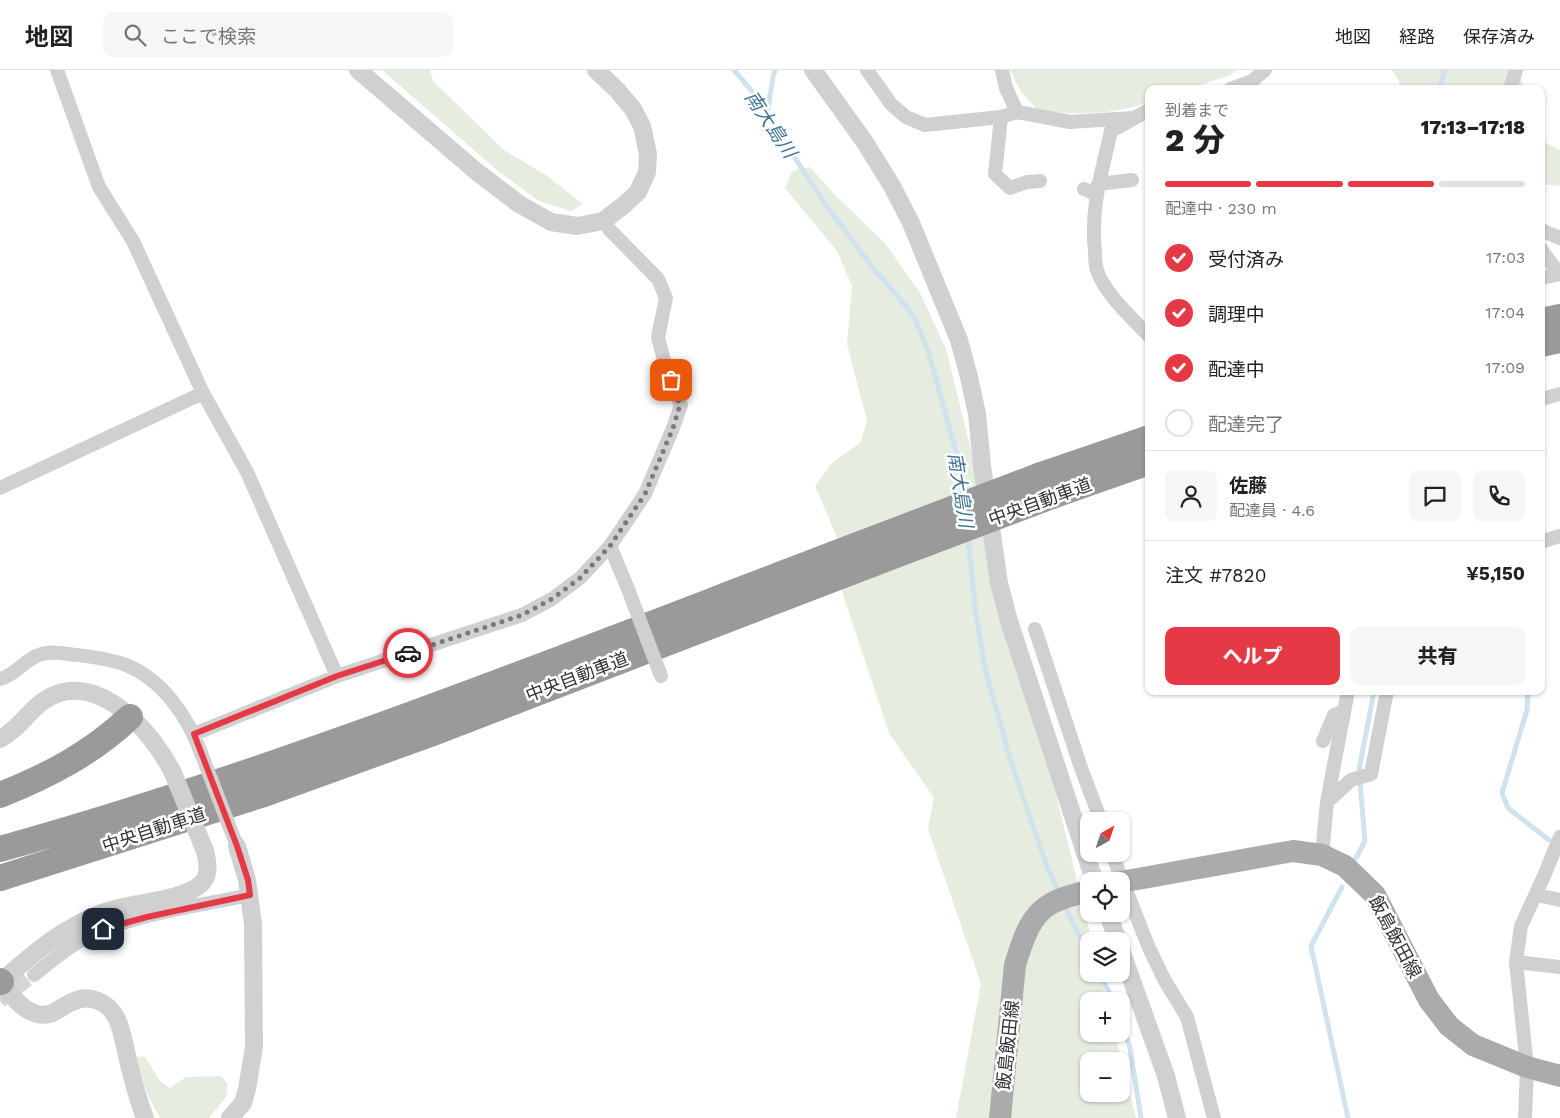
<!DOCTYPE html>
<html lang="ja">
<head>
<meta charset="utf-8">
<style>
  body { margin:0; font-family:"Work Sans","Noto Sans JP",sans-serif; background:#f6f6f6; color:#222; height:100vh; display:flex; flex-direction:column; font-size:19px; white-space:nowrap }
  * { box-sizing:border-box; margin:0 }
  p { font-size:16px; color:#767676 }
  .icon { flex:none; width:28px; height:28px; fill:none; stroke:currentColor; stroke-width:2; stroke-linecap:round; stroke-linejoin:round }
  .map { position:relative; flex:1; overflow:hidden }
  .sheet { position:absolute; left:1145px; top:15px; width:400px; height:610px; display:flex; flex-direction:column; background:#fff; border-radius:10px; box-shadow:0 1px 4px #0004 }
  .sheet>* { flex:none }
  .needle { width:32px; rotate:40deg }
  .fabs { position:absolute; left:1080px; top:742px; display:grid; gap:10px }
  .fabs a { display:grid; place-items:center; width:50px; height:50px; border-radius:10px; background:#fff; box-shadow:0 1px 4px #0004; font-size:25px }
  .pin { position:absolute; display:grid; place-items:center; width:42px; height:42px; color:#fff; margin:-21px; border-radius:10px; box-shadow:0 2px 8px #0006 }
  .courier { position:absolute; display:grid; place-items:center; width:50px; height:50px; margin:-25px; border:4px solid #e63946; border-radius:50%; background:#fff; color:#222; box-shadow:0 1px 6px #0007 }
  .summary em { font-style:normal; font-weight:800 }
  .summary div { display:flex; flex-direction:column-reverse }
  .summary { display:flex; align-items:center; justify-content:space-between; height:85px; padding:0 20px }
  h1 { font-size:32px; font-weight:800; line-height:38px }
  .bar { display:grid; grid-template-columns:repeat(4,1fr); gap:8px 5px; align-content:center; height:60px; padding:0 20px }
  .bar i { height:6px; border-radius:4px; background:#e0e0e0 }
  .bar .selected { background:#e63946 }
  .bar p { grid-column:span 4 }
  .line { display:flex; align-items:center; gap:12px; padding:0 20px; border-top:1px solid #e0e0e0 }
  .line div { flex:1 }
  .round { display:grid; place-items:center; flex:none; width:52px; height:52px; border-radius:10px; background:#f6f6f6 }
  ol { padding:0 20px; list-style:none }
  li { display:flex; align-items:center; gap:15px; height:55px }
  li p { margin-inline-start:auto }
  li .icon { padding:5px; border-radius:50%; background:#e63946; color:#fff; stroke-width:4 }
  li:last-child { color:#767676 }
  li i { width:28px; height:28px; border:2px solid #e0e0e0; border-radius:50% }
  .cta { display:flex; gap:10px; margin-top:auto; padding:10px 20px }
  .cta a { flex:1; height:58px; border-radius:10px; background:#e63946; color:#fff; font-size:20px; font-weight:800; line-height:58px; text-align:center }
  .cta a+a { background:#f6f6f6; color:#222 }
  header { display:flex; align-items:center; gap:30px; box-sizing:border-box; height:70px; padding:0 25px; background:#fff; border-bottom:1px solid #e0e0e0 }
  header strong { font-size:24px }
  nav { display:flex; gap:28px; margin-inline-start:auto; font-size:18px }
  .search { width:350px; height:45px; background:#f6f6f6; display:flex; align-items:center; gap:12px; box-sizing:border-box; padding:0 18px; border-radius:10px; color:#767676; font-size:19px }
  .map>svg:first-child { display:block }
  .green { fill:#e6ecdf; fill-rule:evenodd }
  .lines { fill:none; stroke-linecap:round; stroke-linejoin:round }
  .stream { stroke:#cfe2ee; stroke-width:5 }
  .minor-tunnel { stroke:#d6d6d6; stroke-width:14; stroke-dasharray:14 7; stroke-linecap:butt }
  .tertiary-tunnel { stroke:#d6d6d6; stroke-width:18; stroke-dasharray:18 9; stroke-linecap:butt }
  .minor { stroke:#d0d0d0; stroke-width:14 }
  .tertiary { stroke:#d0d0d0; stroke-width:18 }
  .primary { stroke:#ababab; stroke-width:22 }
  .motorway { stroke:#9a9a9a; stroke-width:26 }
  .minor-bridge { stroke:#d0d0d0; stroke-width:14 }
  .tertiary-bridge { stroke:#d0d0d0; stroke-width:18 }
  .motorway-bridge { stroke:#9a9a9a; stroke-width:26 }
  .done { stroke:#7a7a7a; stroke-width:5; stroke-dasharray:0 9 }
  .route { stroke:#e63946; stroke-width:6 }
  .labels { text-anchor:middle; stroke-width:5; stroke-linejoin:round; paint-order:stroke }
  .street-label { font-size:18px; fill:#333; stroke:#fff }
  .water-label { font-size:19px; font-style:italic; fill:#3f7597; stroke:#fff }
</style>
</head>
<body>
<header>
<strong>地図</strong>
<div class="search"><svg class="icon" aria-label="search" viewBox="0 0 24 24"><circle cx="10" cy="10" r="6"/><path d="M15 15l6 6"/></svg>ここで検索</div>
<nav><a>地図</a><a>経路</a><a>保存済み</a></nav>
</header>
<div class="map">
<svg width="1560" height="1048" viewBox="0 0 1560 1048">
  <rect width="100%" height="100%" fill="#fff"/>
  <path class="green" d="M 382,0 L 430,0 L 433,11 L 504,80 L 546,105 L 583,134 L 571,141 L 539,131 L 498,101 Z
    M 1010,0 L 1237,0 L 1230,5 L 1188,19 L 1149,19 L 1149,32 C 1109,46 1079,44 1038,41 L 1020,20 Z
    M 1392,0 L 1518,0 L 1524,19 L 1400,19 L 1399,11 Z
    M 1541,69 L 1542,71 L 1560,80 L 1560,116 L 1541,114 Z
    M 810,97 L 836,126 L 885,173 L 920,223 L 946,279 L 1092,871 L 1089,871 L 1089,904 L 1100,904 L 1107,931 L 1089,931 L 1089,964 L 1115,964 L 1136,1048 L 956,1048 L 981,914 L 928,759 L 934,728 L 889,663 L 843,525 L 836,465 L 815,416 L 832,393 L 860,373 L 867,351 L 847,274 L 852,216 L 837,181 L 785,118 L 792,101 ZM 1089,991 L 1121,991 L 1121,1024 L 1089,1024 Z
    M 134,986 L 145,987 L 160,1011 L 170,1018 L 186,1007 L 221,1006 L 228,1014 L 226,1027 L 209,1048 L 160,1048 L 148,1026 Z"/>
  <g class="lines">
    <path class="stream" d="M 734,0 L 750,19 L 823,131 L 873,198 L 905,235 L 915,249 L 928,281 L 962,403 L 964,426
      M 1439,19 L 1445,0
      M 767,45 L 773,7 L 775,0
      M 968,467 L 976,545 L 985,598 L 1011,692 L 1048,799 L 1060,825
      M 1528,621 L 1527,640 L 1502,723 L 1508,738 L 1549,770
      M 1356,788 L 1365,771 L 1359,700 L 1374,621
      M 1342,817 L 1311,876 L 1348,1048
      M 1064,835 L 1089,884
      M 1099,904 L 1114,931
      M 1121,952 L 1130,978 L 1141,1048"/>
    <path class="minor-tunnel" d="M 0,931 L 34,905"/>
    <path class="tertiary-tunnel" d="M 1089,795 L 1095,811"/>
    <path class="minor" d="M 57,0 L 99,117 L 133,171 L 203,323 L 247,402 L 337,606
      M 867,0 L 891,34 L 906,47 L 925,55 L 1001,47 L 1017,42 L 1070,52 L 1133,48
      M 1002,0 L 1006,18 L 1017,42
      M 1230,19 L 1252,11 L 1265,0
      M 1510,19 L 1516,0
      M 1149,40 L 1111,61 C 1102,101 1090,140 1095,181 C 1095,187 1095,194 1097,200 C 1104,223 1132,248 1149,266
      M 1001,47 L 995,104 L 1010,118 L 1027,112 L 1040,111
      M 1098,114 L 1132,110
      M 1084,119 L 1096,124
      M 1541,160 L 1560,168
      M 1541,179 L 1559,204
      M 1541,208 L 1560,204
      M 1541,329 L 1560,324
      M 0,418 L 203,323
      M 1541,472 L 1560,466
      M 610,476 L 628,519
      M 1035,559 L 1080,695 L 1101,751
      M 0,609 C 16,605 24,590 39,585 C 50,580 65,584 77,585 C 93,587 110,589 126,595 C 163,610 188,647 201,683
      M 194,664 L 337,606 L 522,545 L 552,529 L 580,508 L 610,476 L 645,424 L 673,358 L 681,335 L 666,298 L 658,267 L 666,228 L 658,209 L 609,159 L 603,151
      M 1323,671 L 1334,645 L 1344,641
      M 1327,732 L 1351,710 L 1371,704 L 1387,621
      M 1112,784 L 1149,878 L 1165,911 L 1187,947 L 1214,1048
      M 1322,785 L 1327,732 L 1348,621
      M 1536,825 L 1560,830
      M 1516,892 L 1560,897
      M 34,905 C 55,888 78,869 104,859 C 151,842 202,835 250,825
      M 1525,1048 L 1527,997 L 1516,892 L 1521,856 L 1544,806 L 1560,767"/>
    <path class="tertiary" d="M 358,0 L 477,102 L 519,134 L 551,152 L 577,156 L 603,151 L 624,135 L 638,122 L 647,102 L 648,84 L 642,56 L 633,39 L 618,21 L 596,0
      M 813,0 L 864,71 L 892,116 L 911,153 L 959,270 L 969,307 L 977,344 L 982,396 L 999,513 L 1009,551 L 1089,795
      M 0,669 C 20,659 30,637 50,627 C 100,601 153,663 173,703
      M 1108,844 L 1118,871
      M 1121,880 L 1166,1006 L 1177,1048
      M 145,1048 C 137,1028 132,1007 127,986 C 124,973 122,960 117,949 C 109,932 89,923 72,932 C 60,937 52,948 37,944 C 21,940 11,924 1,912 C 32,884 63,858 102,843 C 128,832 181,832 201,814 C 210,805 208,793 205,781
      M 230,1048 L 243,1033 L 247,1019 L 254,977 L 253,854 L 247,810 L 237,776"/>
    <path class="primary" d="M 1121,812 L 1293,781 L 1322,785 L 1345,796 L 1375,825 L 1429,930 L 1449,956 L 1473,975 L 1527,997 L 1560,1006
      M 1000,1048 L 1015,895 C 1022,873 1029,845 1052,833 C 1063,827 1077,824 1089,821"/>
    <path class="motorway" d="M 1541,251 L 1560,247
      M 1541,274 L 1560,270
      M 1041,405 L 1149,368
      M 1052,426 L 1149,392
      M 0,725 C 48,706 92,683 130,647
      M 0,779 C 294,697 578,581 863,473
      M 0,808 L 264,724 L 433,663 L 872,494
      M 0,911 L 1,912"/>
    <path class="minor-bridge" d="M 628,519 L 661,606
      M 201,683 L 237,776"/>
    <path class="tertiary-bridge" d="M 173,703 L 205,781"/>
    <path class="motorway-bridge" d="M 863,473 L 1041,405
      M 872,494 L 1052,426"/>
  </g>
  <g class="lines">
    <path class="done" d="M 408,583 L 522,545 L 552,529 L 580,508 L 610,476 L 645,424 L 673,358 L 680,335 L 671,310"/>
    <path class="route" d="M 103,859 L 147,847 L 250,825 L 248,810 L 237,776 L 194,664 L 337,606 L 408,583"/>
  </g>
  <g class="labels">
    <g class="street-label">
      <text transform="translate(1040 432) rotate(-20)" y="6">中央自動車道</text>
      <text transform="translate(577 607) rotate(-21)" y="6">中央自動車道</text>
      <text transform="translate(154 760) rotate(-18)" y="6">中央自動車道</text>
      <text transform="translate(1395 867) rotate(62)" y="6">飯島飯田線</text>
      <text transform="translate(1008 975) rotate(-84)" y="6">飯島飯田線</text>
    </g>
    <g class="water-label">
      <text transform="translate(771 54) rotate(56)" y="7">南大島川</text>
      <text transform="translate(961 420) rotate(81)" y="7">南大島川</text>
    </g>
  </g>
</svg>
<div class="fabs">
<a><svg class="needle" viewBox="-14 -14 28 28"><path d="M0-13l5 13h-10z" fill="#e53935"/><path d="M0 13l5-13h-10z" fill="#767676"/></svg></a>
<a><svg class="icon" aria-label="locate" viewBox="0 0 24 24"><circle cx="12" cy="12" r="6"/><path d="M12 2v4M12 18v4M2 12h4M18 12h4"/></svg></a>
<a><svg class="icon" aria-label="layers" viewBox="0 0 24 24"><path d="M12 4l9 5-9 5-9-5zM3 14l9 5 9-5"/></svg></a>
<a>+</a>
<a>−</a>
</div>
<div class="pin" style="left:671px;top:310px;background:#ea580c"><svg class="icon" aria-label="bag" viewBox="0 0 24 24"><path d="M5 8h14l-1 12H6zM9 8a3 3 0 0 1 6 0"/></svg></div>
<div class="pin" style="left:103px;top:859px;background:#1f2937"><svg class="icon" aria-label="home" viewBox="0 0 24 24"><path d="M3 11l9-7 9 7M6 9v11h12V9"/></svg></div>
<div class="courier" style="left:408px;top:583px"><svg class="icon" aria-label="car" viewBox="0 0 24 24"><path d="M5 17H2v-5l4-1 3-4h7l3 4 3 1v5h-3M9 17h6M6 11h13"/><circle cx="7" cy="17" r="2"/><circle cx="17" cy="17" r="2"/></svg></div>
<section class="sheet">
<div class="summary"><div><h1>2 分</h1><p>到着まで</p></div><em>17:13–17:18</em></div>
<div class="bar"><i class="selected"></i><i class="selected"></i><i class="selected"></i><i></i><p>配達中 · 230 m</p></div>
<ol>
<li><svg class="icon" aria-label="check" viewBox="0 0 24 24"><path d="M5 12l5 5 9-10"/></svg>受付済み<p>17:03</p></li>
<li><svg class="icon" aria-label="check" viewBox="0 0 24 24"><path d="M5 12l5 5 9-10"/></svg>調理中<p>17:04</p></li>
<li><svg class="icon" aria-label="check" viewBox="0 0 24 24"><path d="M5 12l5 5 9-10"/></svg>配達中<p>17:09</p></li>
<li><i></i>配達完了</li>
</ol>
<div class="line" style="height:90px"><a class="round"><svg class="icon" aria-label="person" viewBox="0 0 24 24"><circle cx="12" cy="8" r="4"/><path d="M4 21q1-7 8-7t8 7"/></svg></a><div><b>佐藤</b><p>配達員 · 4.6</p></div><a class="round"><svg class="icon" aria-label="chat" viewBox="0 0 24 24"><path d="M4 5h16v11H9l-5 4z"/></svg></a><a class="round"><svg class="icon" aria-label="phone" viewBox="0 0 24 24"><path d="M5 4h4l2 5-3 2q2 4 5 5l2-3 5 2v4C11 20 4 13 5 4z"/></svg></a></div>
<div class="line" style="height:65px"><div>注文 #7820</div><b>¥5,150</b></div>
<div class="cta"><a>ヘルプ</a><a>共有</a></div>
</section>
</div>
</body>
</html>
